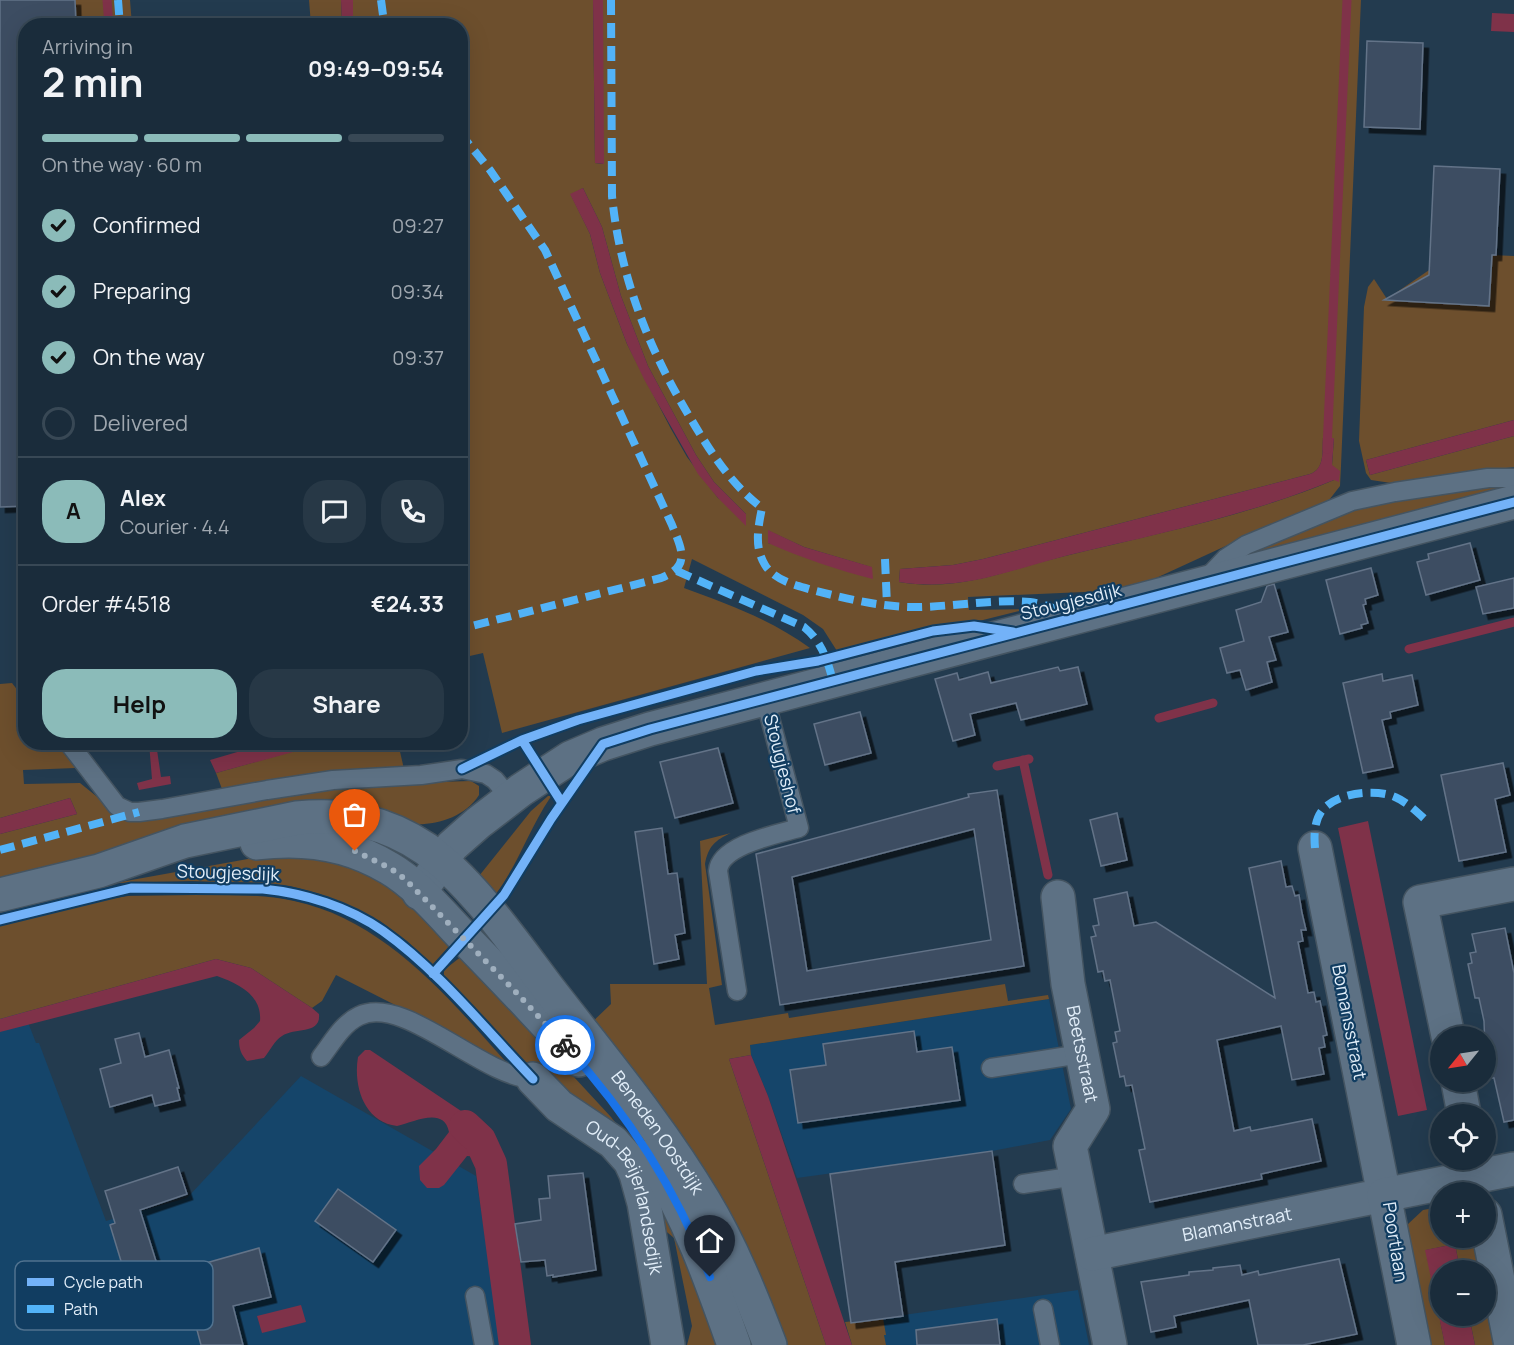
<!DOCTYPE html>
<html lang="en">
<head>
<meta charset="utf-8">
<style>
  body { margin:0; font-family:Manrope,sans-serif; background:#273846; color:#f1f3f6; height:100vh; display:flex; flex-direction:column; font-size:22px; white-space:nowrap }
  * { box-sizing:border-box; margin:0 }
  p { font-size:20px; color:#9fa7af }
  .icon { flex:none; width:33px; height:33px; fill:none; stroke:currentColor; stroke-width:2; stroke-linecap:round; stroke-linejoin:round }
  .map { position:relative; flex:1; overflow:hidden }
  .details { position:absolute; left:18px; top:18px; width:450px; height:732px; display:flex; flex-direction:column; background:#1a2c3b; border-radius:24px; box-shadow:0 6px 24px #0002,0 0 0 2px #384855 }
  .details>* { flex:none }
  .needle { width:39px; rotate:240deg }
  .controls { position:absolute; left:1430px; top:1026px; display:grid; gap:12px }
  .controls a { display:grid; place-items:center; width:66px; height:66px; border-radius:50%; background:#1a2c3b; box-shadow:0 6px 24px #0002,0 0 0 2px #384855; font-size:30px }
  .pin { position:absolute; display:grid; place-items:center; width:51px; height:51px; color:#fff; margin:-62px -26px; border-radius:50% 50% 50% 0; rotate:-45deg; box-shadow:0 0 6px #0007 }
  .pin .icon { rotate:45deg }
  .courier { position:absolute; display:grid; place-items:center; width:60px; height:60px; margin:-30px; border:4px solid #1a73e8; border-radius:50%; background:#fff; color:#222; box-shadow:0 2px 8px #0007 }
  .overview em { font-style:normal; font-weight:700 }
  .overview div { display:flex; flex-direction:column-reverse }
  .overview { display:flex; align-items:center; justify-content:space-between; height:102px; padding:0 24px }
  h1 { font-size:39px; font-weight:700; line-height:45px }
  .bar { display:grid; grid-template-columns:repeat(4,1fr); gap:9px 6px; align-content:center; height:72px; padding:0 24px }
  .bar i { height:8px; border-radius:4px; background:#384855 }
  .bar .active { background:#8bbbb9 }
  .bar p { grid-column:span 4 }
  .line { display:flex; align-items:center; gap:15px; padding:0 24px; border-top:2px solid #384855 }
  .line div { flex:1 }
  .round { display:grid; place-items:center; flex:none; width:63px; height:63px; border-radius:24px; background:#273846 }
  ol { padding:0 24px; list-style:none }
  li { display:flex; align-items:center; gap:18px; height:66px }
  li p { margin-inline-start:auto }
  li .icon { padding:6px; border-radius:50%; background:#8bbbb9; color:#111; stroke-width:4 }
  li:last-child { color:#9fa7af }
  li i { width:33px; height:33px; border:3px solid #384855; border-radius:50% }
  .action { display:flex; gap:12px; margin-top:auto; padding:12px 24px }
  .action a { flex:1; height:69px; border-radius:24px; background:#8bbbb9; color:#111; font-size:24px; font-weight:700; line-height:69px; text-align:center }
  .action a+a { background:#273846; color:#f1f3f6 }
  .map>svg:first-child { display:block }
  .built { fill:#15456a }
  .green { fill:#6d4f2d; fill-rule:evenodd }
  .water { fill:#7f3249 }
  .lines { fill:none; stroke-linecap:round; stroke-linejoin:round }
  .stream { stroke:#7f3249; stroke-width:9 }
  .canal { stroke:#7f3249; stroke-width:32 }
  .building { fill:#3e4e62; stroke:#637388; stroke-width:1.5; fill-rule:evenodd; filter:url(#shadow) }
  .lane-casing { stroke:#445461; stroke-width:21 }
  .street-casing { stroke:#445461; stroke-width:36 }
  .secondary-casing { stroke:#445461; stroke-width:36 }
  .lane { stroke:#5d7184; stroke-width:18 }
  .street { stroke:#5d7184; stroke-width:33 }
  .secondary { stroke:#5d7184; stroke-width:33 }
  .quiet { stroke:#52b3f8; stroke-width:8; stroke-dasharray:15 8; stroke-linecap:butt }
  .cycleway-casing { stroke:#113d61; stroke-width:13 }
  .cycleway { stroke:#73b2f8; stroke-width:9 }
  .done { stroke:#9fafbe; stroke-width:6; stroke-dasharray:0 10.8 }
  .route { stroke:#1a73e8; stroke-width:8 }
  .labels { text-anchor:middle; stroke-width:4.5; stroke-linejoin:round; paint-order:stroke }
  .street-label { font-size:18px; fill:#e2eef9; stroke:#113d61 }
  .key { fill:#113d61; stroke:#50728f; stroke-width:1.5 }
  .key-label { font-size:16px; fill:#e2eef9 }
</style>
</head>
<body>
<div class="map">
<svg width="1514" height="1345" viewBox="0 0 1514 1345">
  <defs>
    <filter id="shadow"><feDropShadow dx="5.5" dy="5.5" stdDeviation="0" flood-color="#0009"/></filter>
  </defs>
  <rect width="100%" height="100%" fill="#233b4f"/>
  <path class="built" d="M 12,981 L 36,1043 L 39,1043 L 106,1221 L 187,1198 L 301,1076 L 476,1176 L 501,1345 L 0,1345 L 0,985 Z
    M 1049,999 L 1071,1109 L 1050,1140 L 992,1151 L 797,1178 L 768,1096 L 751,1055 L 750,1045 Z
    M 1078,1290 L 1089,1345 L 856,1345 L 848,1323 Z"/>
  <path class="green" d="M 75,0 L 130,0 L 132,25 L 76,25 Z
    M 309,0 L 341,0 L 342,25 L 311,25 Z
    M 353,0 L 593,0 L 595,163 L 603,164 L 603,0 L 1361,0 L 1341,466 L 1340,486 L 1326,504 L 1311,512 L 1230,544 L 1154,579 L 1106,591 L 968,597 L 969,610 L 1027,609 L 971,623 L 922,631 L 837,651 L 823,629 L 803,615 L 692,559 L 684,588 C 728,604 772,620 810,648 L 502,733 L 483,653 L 461,658 L 460,26 L 353,25 ZM 583,188 L 602,227 L 621,296 L 648,366 L 696,455 L 714,482 L 746,514 L 718,498 L 687,457 L 671,429 L 627,344 L 600,273 L 590,234 L 571,195 ZM 1323,438 L 1334,438 L 1332,465 L 1334,480 C 1248,516 1155,534 1065,556 C 1005,570 963,592 899,582 L 900,569 L 953,565 L 983,559 L 1310,474 C 1325,469 1322,452 1323,438 ZM 769,531 L 804,547 L 871,567 L 768,543 Z
    M 1492,255 L 1514,256 L 1514,420 L 1366,460 L 1370,475 L 1514,436 L 1514,467 L 1391,483 L 1371,480 L 1366,473 L 1359,441 L 1364,307 L 1368,287 L 1374,279 L 1387,299 L 1435,266 L 1489,306 Z
    M 1511,482 L 1512,489 L 1244,558 L 1242,553 L 1358,506 Z
    M 939,634 L 952,634 L 855,659 L 852,655 Z
    M 12,683 L 25,700 L 26,742 L 57,743 L 76,768 L 23,770 L 24,784 L 80,783 L 111,808 L 402,783 L 471,781 L 479,786 L 479,795 C 465,817 436,826 411,824 L 272,810 L 0,878 L 0,834 L 77,814 L 70,798 L 0,818 L 0,684 Z
    M 326,742 L 398,743 L 404,769 L 268,782 L 222,789 L 216,773 Z
    M 548,796 L 551,796 L 550,798 C 529,829 518,865 495,895 L 479,876 L 531,811 Z
    M 731,833 C 715,840 708,847 705,864 L 722,985 L 709,988 L 715,1025 L 788,1013 L 789,1018 L 1005,984 L 1008,1001 L 1048,995 L 1049,999 L 750,1045 L 751,1055 L 729,1059 L 826,1345 L 781,1345 L 587,1027 L 611,1004 L 610,984 L 707,984 L 700,841 Z
    M 264,856 L 338,858 L 376,874 L 453,942 L 432,965 L 407,941 L 380,921 L 320,894 L 290,886 L 259,883 L 192,881 L 115,883 Z
    M 197,895 C 230,895 262,894 294,901 C 384,920 448,997 506,1062 L 504,1065 L 468,1042 L 336,975 L 322,1001 L 312,1008 L 251,968 L 216,959 L 0,1019 L 0,926 L 91,902 L 128,896 Z
    M 462,956 L 611,1117 L 624,1134 L 554,1094 L 444,977 L 444,970 Z
    M 670,1207 L 724,1345 L 687,1345 L 692,1326 L 674,1238 L 662,1228 L 660,1221 L 666,1218 Z
    M 1440,1207 L 1440,1238 L 1477,1238 L 1483,1270 L 1460,1270 L 1455,1244 L 1426,1250 L 1445,1345 L 1426,1345 L 1402,1226 L 1407,1225 L 1423,1210 Z
    M 1485,1279 L 1498,1345 L 1475,1345 L 1469,1316 L 1485,1316 Z
    M 883,1318 L 886,1335 L 884,1335 L 886,1345 L 852,1345 L 845,1322 Z"/>
  <path class="water" d="M 341,0 L 353,0 L 353,25 L 342,25 Z
    M 593,0 L 603,0 L 604,164 L 595,163 Z
    M 1492,13 L 1514,14 L 1514,32 L 1491,31 Z
    M 583,188 L 602,227 L 621,296 L 648,366 L 696,455 L 714,482 L 746,514 L 746,526 L 718,498 L 698,474 L 645,381 L 627,344 L 600,273 L 590,234 L 570,194 Z
    M 1514,420 L 1514,436 L 1370,475 L 1366,460 Z
    M 1323,438 L 1334,438 L 1332,465 L 1340,471 L 1339,482 L 1334,480 C 1249,515 1158,534 1069,555 C 1009,570 964,592 899,582 L 900,569 L 953,565 L 983,559 L 1310,474 C 1325,469 1322,451 1323,438 Z
    M 768,530 L 804,547 L 872,567 L 873,579 C 837,570 802,558 768,543 Z
    M 149,743 L 156,743 L 161,777 L 170,776 L 171,784 L 139,790 L 137,783 L 152,779 Z
    M 268,743 L 326,743 L 216,773 L 210,760 Z
    M 70,798 L 77,814 L 0,834 L 0,818 Z
    M 1368,821 L 1427,1110 L 1398,1116 L 1338,828 Z
    M 216,959 L 251,968 L 312,1008 L 319,1014 C 321,1035 295,1027 282,1036 C 274,1041 270,1051 264,1058 L 247,1061 C 241,1054 239,1049 239,1040 L 254,1028 L 260,1021 C 262,995 239,984 217,976 L 0,1032 L 0,1019 Z
    M 365,1050 L 370,1050 L 482,1125 L 490,1136 L 494,1158 L 467,1156 L 444,1185 L 439,1188 L 427,1188 L 420,1180 L 419,1166 L 436,1149 L 449,1132 C 444,1106 414,1122 397,1126 C 364,1122 353,1086 358,1057 Z
    M 751,1055 L 768,1096 L 852,1345 L 826,1345 L 729,1059 Z
    M 1455,1244 L 1460,1270 L 1440,1270 L 1440,1316 L 1469,1316 L 1475,1345 L 1445,1345 L 1425,1250 Z
    M 301,1305 L 306,1322 L 262,1333 L 257,1316 Z"/>
  <g class="lines">
    <path class="stream" d="M 107,0 L 109,26
      M 1327,449 L 1347,0
      M 1409,649 L 1514,622
      M 1159,718 L 1213,703
      M 1023,760 L 1048,875
      M 997,766 L 1029,759"/>
    <path class="canal" d="M 465,1126 L 480,1140 L 491,1164 L 515,1345"/>
  </g>
  <path class="building" d="M 0,0 L 75,0 L 76,26 L 26,26 L 26,506 L 0,507 Z
    M 1367,41 L 1423,43 L 1420,129 L 1364,127 Z
    M 1434,166 L 1500,169 L 1496,255 L 1492,255 L 1489,306 L 1384,300 L 1429,275 Z
    M 1470,543 L 1480,580 L 1426,595 L 1417,562 L 1429,559 L 1428,554 Z
    M 1371,568 L 1378,595 L 1365,599 L 1366,604 L 1363,605 L 1368,623 L 1361,625 L 1362,628 L 1340,634 L 1326,580 Z
    M 1514,578 L 1514,608 L 1483,614 L 1476,587 Z
    M 1274,584 L 1288,632 L 1269,637 L 1276,660 L 1267,662 L 1272,682 L 1246,690 L 1240,670 L 1227,673 L 1220,648 L 1244,641 L 1236,610 L 1261,602 L 1267,586 Z
    M 1058,667 L 1060,671 L 1078,667 L 1087,704 L 1021,720 L 1016,703 L 970,714 L 975,735 L 953,741 L 935,679 L 957,673 L 959,680 L 988,672 L 991,683 Z
    M 1382,674 L 1383,681 L 1412,675 L 1418,705 L 1390,712 L 1391,718 L 1382,720 L 1393,767 L 1363,773 L 1343,683 Z
    M 860,712 L 871,753 L 825,765 L 814,724 Z
    M 718,748 L 733,803 L 675,818 L 660,762 Z
    M 1503,763 L 1510,795 L 1495,799 L 1506,852 L 1459,861 L 1441,775 Z
    M 997,790 L 1024,966 L 780,1005 L 756,854 L 969,797 L 968,794 ZM 974,829 L 991,940 L 807,971 L 792,877 Z
    M 1117,813 L 1127,860 L 1101,866 L 1090,820 Z
    M 662,828 L 668,874 L 677,873 L 685,933 L 675,935 L 679,959 L 654,964 L 635,832 Z
    M 1281,861 L 1286,887 L 1292,886 L 1295,896 L 1299,895 L 1302,913 L 1306,930 L 1301,930 L 1303,941 L 1298,942 L 1308,993 L 1314,992 L 1316,1002 L 1320,1001 L 1327,1035 L 1323,1036 L 1325,1047 L 1319,1048 L 1324,1074 L 1292,1080 L 1281,1026 L 1217,1040 L 1234,1131 L 1250,1127 L 1251,1131 L 1312,1119 L 1321,1161 L 1261,1174 L 1262,1179 L 1150,1202 L 1139,1150 L 1145,1149 L 1132,1085 L 1126,1086 L 1124,1076 L 1120,1077 L 1113,1043 L 1117,1042 L 1115,1032 L 1120,1031 L 1110,980 L 1105,981 L 1103,971 L 1098,972 L 1091,937 L 1096,936 L 1093,926 L 1099,925 L 1094,899 L 1127,892 L 1134,926 L 1156,922 L 1275,998 L 1249,868 Z
    M 1505,928 L 1514,973 L 1514,1120 L 1504,1122 L 1494,1078 L 1491,1078 L 1485,1049 L 1484,1021 L 1479,998 L 1475,998 L 1468,964 L 1472,963 L 1470,953 L 1476,952 L 1472,934 Z
    M 914,1031 L 917,1052 L 952,1047 L 960,1100 L 798,1123 L 790,1070 L 826,1065 L 823,1044 Z
    M 139,1033 L 145,1057 L 169,1050 L 179,1088 L 177,1088 L 180,1100 L 155,1106 L 152,1095 L 110,1107 L 100,1069 L 121,1063 L 115,1039 Z
    M 992,1151 L 1005,1245 L 895,1262 L 903,1316 L 851,1323 L 830,1174 Z
    M 178,1167 L 187,1194 L 140,1210 L 160,1274 L 128,1284 L 110,1225 L 115,1223 L 105,1191 Z
    M 583,1173 L 596,1270 L 553,1277 L 553,1275 L 547,1276 L 545,1260 L 521,1262 L 515,1224 L 541,1220 L 539,1199 L 550,1198 L 548,1176 Z
    M 338,1189 L 396,1230 L 373,1262 L 315,1221 Z
    M 259,1248 L 271,1297 L 233,1306 L 243,1345 L 201,1345 L 181,1270 Z
    M 1339,1259 L 1357,1334 L 1303,1345 L 1258,1345 L 1249,1300 L 1174,1316 L 1176,1327 L 1151,1332 L 1141,1282 L 1189,1275 L 1189,1272 L 1213,1270 L 1213,1268 L 1240,1265 L 1242,1275 L 1258,1271 L 1259,1275 Z
    M 997,1319 L 1000,1345 L 917,1345 L 916,1330 Z"/>
  <g class="lines">
    <g class="lane-casing">
      <path id="lane" d="M 1206,579 L 1226,558 L 1246,545 L 1352,501 L 1395,492 L 1488,478 L 1514,478
        M 68,742 L 117,806 L 130,812 L 139,812 L 162,809 L 267,790 L 333,780 L 421,775 L 462,769 L 486,774 L 495,780 L 510,798
        M 737,991 L 718,871 C 720,845 778,834 799,828 L 765,699
        M 321,1057 C 332,1043 342,1024 359,1016 C 404,994 482,1077 533,1079
        M 991,1068 L 1081,1054
        M 1023,1184 L 1076,1176
        M 475,1296 L 484,1345
        M 1043,1309 L 1050,1345"/>
    </g>
    <g class="street-casing">
      <g id="street">
        <path d="M 419,893 L 452,846 L 478,823 L 521,790 L 570,758 L 603,744 L 650,729 L 1514,502"/>
        <path id="s1" d="M 1058,897 L 1068,984 L 1093,1109 L 1070,1146 L 1110,1345"/>
        <path d="M 1448,1036 L 1420,902 L 1514,884"/>
        <path id="s2" d="M 533,1079 L 559,1106 L 613,1142 L 630,1161 L 636,1174 L 644,1203 L 668,1345"/>
        <path d="M 1458,1082 L 1464,1114"/>
        <path d="M 1485,1215 L 1511,1345"/>
        <path id="s3" d="M 1092,1254 L 1384,1195 L 1315,848"/>
      </g>
    </g>
    <g class="secondary-casing">
      <g id="secondary">
        <path d="M 257,843 C 304,837 348,843 389,868 C 420,886 447,921 472,946 C 508,983 544,1021 579,1060"/>
        <path id="s4" d="M 0,895 L 99,871 L 185,841 L 297,818 C 345,813 386,822 426,849 C 472,882 514,943 548,988 C 602,1058 659,1125 704,1201 C 731,1246 751,1295 770,1345"/>
        <path d="M 651,1156 C 688,1215 711,1280 734,1345"/>
        <path d="M 1414,1345 L 1384,1195 L 1514,1169"/>
      </g>
    </g>
    <use href="#lane" class="lane"/>
    <use href="#street" class="street"/>
    <use href="#secondary" class="secondary"/>
    <path class="quiet" d="M 118,0 L 120,26
      M 381,0 L 383,15 L 387,26
      M 611,0 L 612,196 C 620,277 649,350 691,419 C 711,453 731,484 762,508 C 758,528 754,547 765,565 C 775,581 796,585 812,590 C 848,599 884,608 921,607 C 957,606 994,599 1030,602 C 1046,604 1059,610 1074,617
      M 460,133 L 490,170 L 545,250 L 672,525 C 682,550 691,566 661,578 L 460,629
      M 885,559 L 887,605
      M 677,571 L 804,627 C 822,642 827,659 833,681
      M 1315,848 C 1314,837 1314,822 1321,812 C 1334,793 1375,788 1395,797 C 1407,802 1418,813 1428,822
      M 0,850 L 139,812"/>
    <g class="cycleway-casing">
      <path id="cycleway" d="M 522,740 L 578,720 L 756,671 L 818,661 L 933,631 L 974,626 L 1013,632
        M 462,769 L 522,740 L 562,803
        M 0,920 L 131,888 L 263,889 C 304,893 349,907 383,931 C 438,970 486,1030 533,1079
        M 433,974 L 504,895 L 551,819 L 603,744 L 650,729 L 1514,502"/>
    </g>
    <use href="#cycleway" class="cycleway"/>
  </g>
  <g class="lines">
    <path class="done" d="M 355,851 L 390,868 L 405,879 L 513,989 L 565,1045"/>
    <path class="route" d="M 565,1045 C 628,1114 677,1190 710,1277"/>
  </g>
  <g class="labels">
    <g class="street-label">
      <text transform="translate(1071 602) rotate(-14)" y="6">Stougjesdijk</text>
      <text transform="translate(782 764) rotate(76)" y="6">Stougjeshof</text>
      <text transform="translate(228 873) rotate(2)" y="6">Stougjesdijk</text>
      <text transform="translate(1349 1022) rotate(79)" y="6">Bomansstraat</text>
      <text dy="6" stroke="none"><textPath href="#s1" startOffset="159">Beetsstraat</textPath></text>
      <text dy="6" stroke="none"><textPath href="#s4" startOffset="810">Beneden Oostdijk</textPath></text>
      <text dy="6" stroke="none"><textPath href="#s2" startOffset="158">Oud-Beijerlandsedijk</textPath></text>
      <text dy="6" stroke="none"><textPath href="#s3" startOffset="148">Blamanstraat</textPath></text>
      <text transform="translate(1395 1242) rotate(81)" y="6">Poortlaan</text>
    </g>
  </g>
  <rect x="15" y="1261" width="198" height="69" rx="9" class="key"/>
  <rect x="27" y="1278" width="27" height="8" fill="#73b2f8"/>
  <rect x="27" y="1305" width="27" height="8" fill="#52b3f8"/>
  <g class="key-label">
    <text x="64" y="1288">Cycle path</text>
    <text x="64" y="1315">Path</text>
  </g>
</svg>
<div class="controls">
<a><svg class="needle" viewBox="-14 -14 28 28"><path d="M0-13l5 13h-10z" fill="#e53935"/><path d="M0 13l5-13h-10z" fill="#9fa7af"/></svg></a>
<a><svg class="icon" aria-label="locate" viewBox="0 0 24 24"><circle cx="12" cy="12" r="6"/><path d="M12 2v4M12 18v4M2 12h4M18 12h4"/></svg></a>
<a>+</a>
<a>−</a>
</div>
<div class="pin" style="left:355px;top:851px;background:#ea580c"><svg class="icon" aria-label="bag" viewBox="0 0 24 24"><path d="M5 8h14l-1 12H6zM9 8a3 3 0 0 1 6 0"/></svg></div>
<div class="pin" style="left:710px;top:1277px;background:#1f2937"><svg class="icon" aria-label="home" viewBox="0 0 24 24"><path d="M3 11l9-7 9 7M6 9v11h12V9"/></svg></div>
<div class="courier" style="left:565px;top:1045px"><svg class="icon" aria-label="bike" viewBox="0 0 24 24"><circle cx="6" cy="16" r="4"/><circle cx="18" cy="16" r="4"/><path d="M6 16l4-8h5l3 8M10 8l3 8H6M13 5h3"/></svg></div>
<section class="details">
<div class="overview"><div><h1>2 min</h1><p>Arriving in</p></div><em>09:49–09:54</em></div>
<div class="bar"><i class="active"></i><i class="active"></i><i class="active"></i><i></i><p>On the way · 60 m</p></div>
<ol>
<li><svg class="icon" aria-label="check" viewBox="0 0 24 24"><path d="M5 12l5 5 9-10"/></svg>Confirmed<p>09:27</p></li>
<li><svg class="icon" aria-label="check" viewBox="0 0 24 24"><path d="M5 12l5 5 9-10"/></svg>Preparing<p>09:34</p></li>
<li><svg class="icon" aria-label="check" viewBox="0 0 24 24"><path d="M5 12l5 5 9-10"/></svg>On the way<p>09:37</p></li>
<li><i></i>Delivered</li>
</ol>
<div class="line" style="height:108px"><b class="round" style="background:#8bbbb9;color:#111">A</b><div><b>Alex</b><p>Courier · 4.4</p></div><a class="round"><svg class="icon" aria-label="chat" viewBox="0 0 24 24"><path d="M4 5h16v11H9l-5 4z"/></svg></a><a class="round"><svg class="icon" aria-label="phone" viewBox="0 0 24 24"><path d="M5 4h4l2 5-3 2q2 4 5 5l2-3 5 2v4C11 20 4 13 5 4z"/></svg></a></div>
<div class="line" style="height:78px"><div>Order #4518</div><b>€24.33</b></div>
<div class="action"><a>Help</a><a>Share</a></div>
</section>
</div>
</body>
</html>
